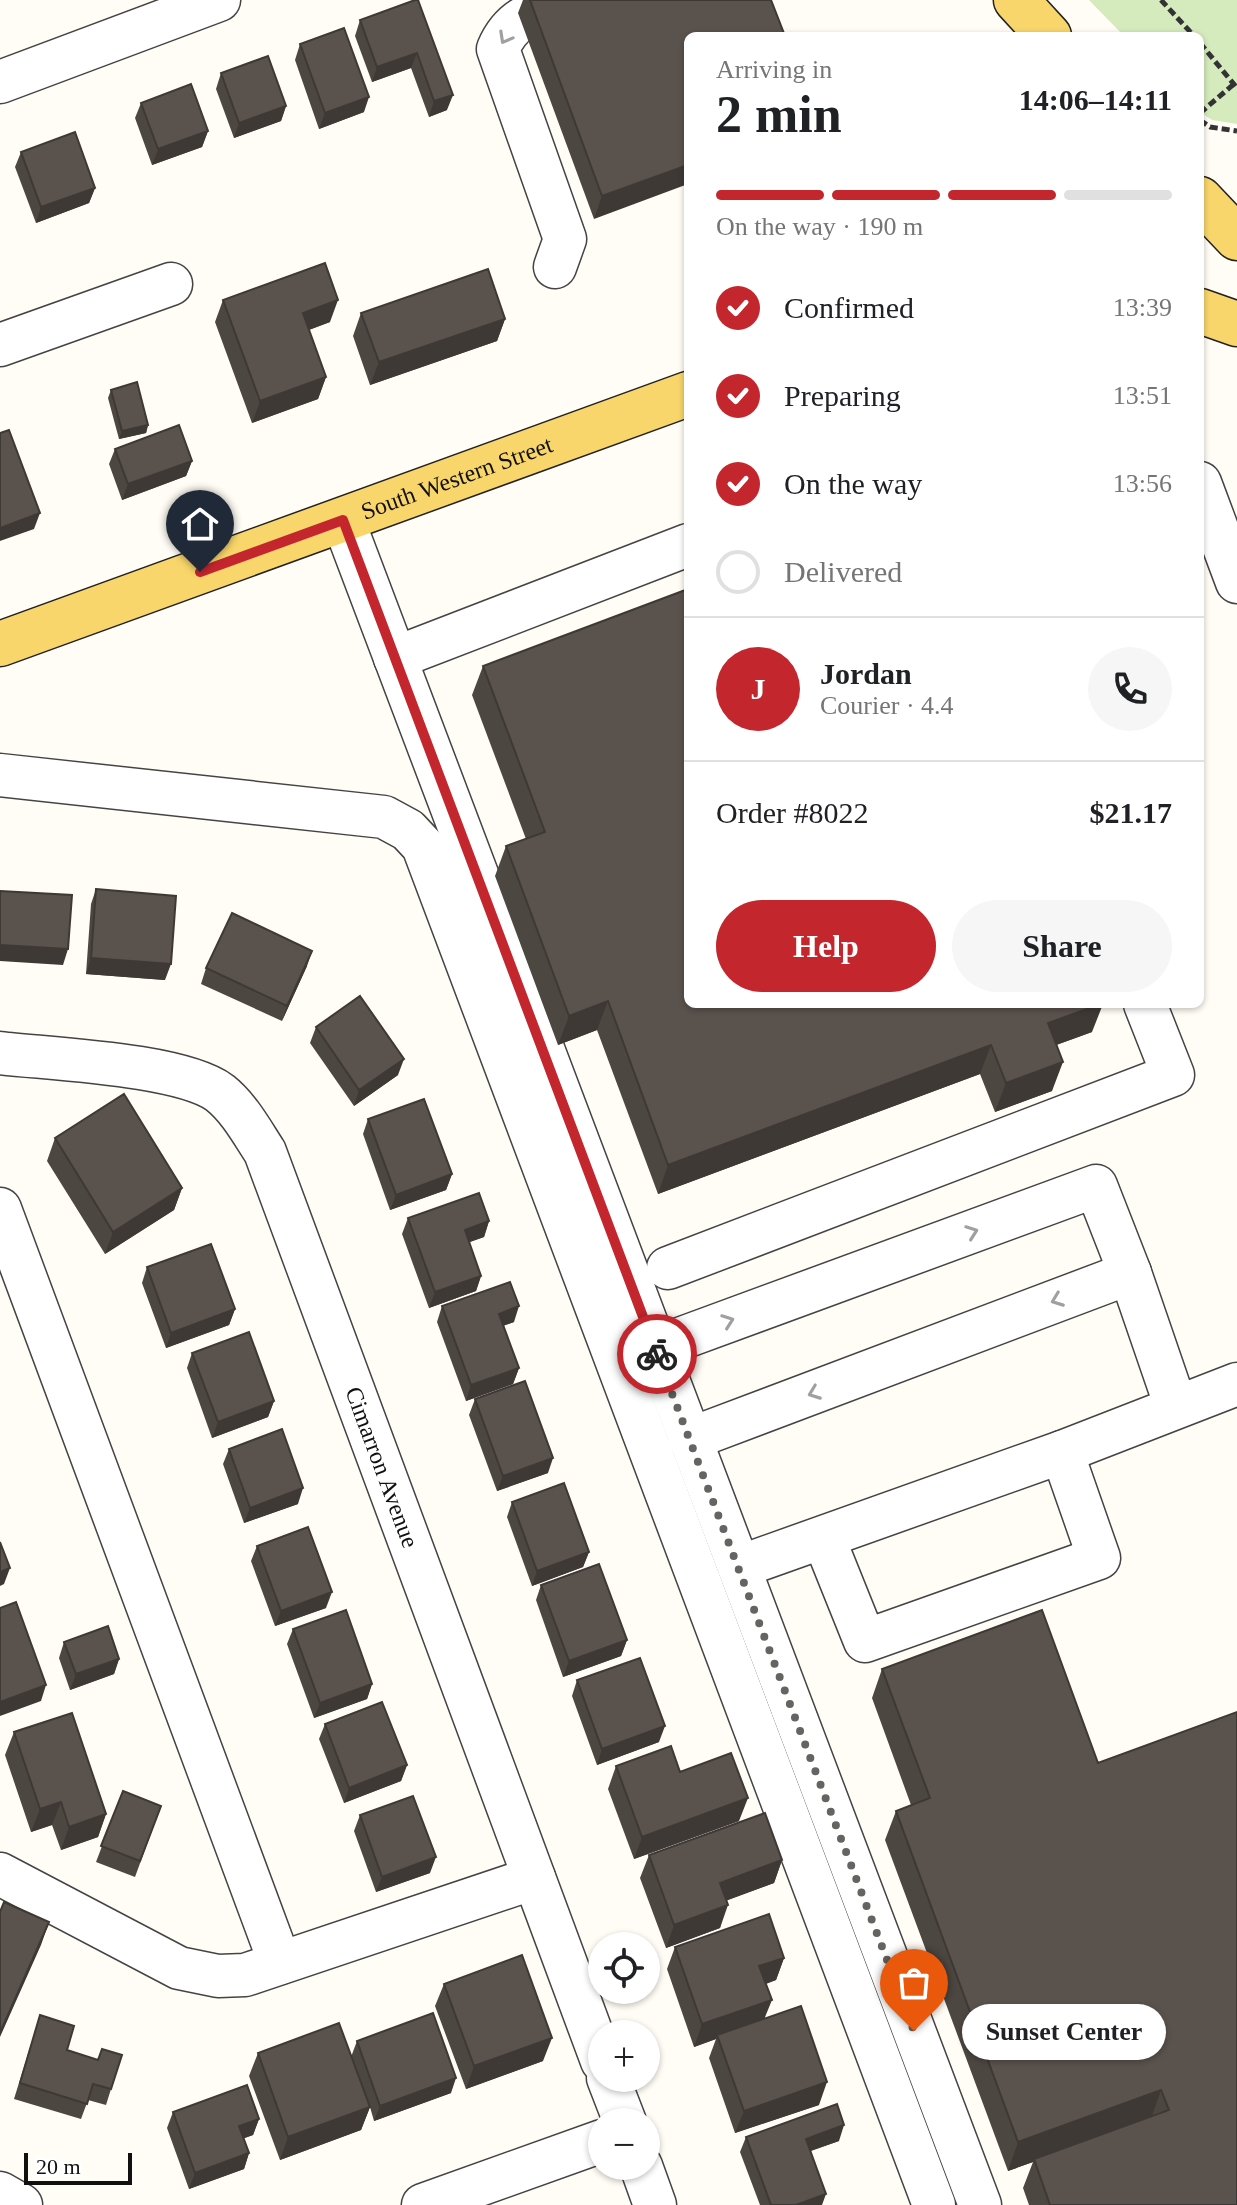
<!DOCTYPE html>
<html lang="en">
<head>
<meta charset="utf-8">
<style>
  body { margin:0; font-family:"Times New Roman",serif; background:#f6f6f6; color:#202124; height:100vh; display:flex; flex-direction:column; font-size:30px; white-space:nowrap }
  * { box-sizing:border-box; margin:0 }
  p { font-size:26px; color:#757577 }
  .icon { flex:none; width:44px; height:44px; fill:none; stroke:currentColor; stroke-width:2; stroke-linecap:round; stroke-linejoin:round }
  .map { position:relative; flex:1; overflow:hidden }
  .panel { position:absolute; left:684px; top:32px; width:520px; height:976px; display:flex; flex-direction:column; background:#fff; border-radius:12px; box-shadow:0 2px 6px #0004 }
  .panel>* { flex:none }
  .controls { position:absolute; left:588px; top:1932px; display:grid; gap:16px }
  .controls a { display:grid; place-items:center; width:72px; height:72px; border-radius:50%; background:#fff; box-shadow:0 2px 6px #0004; font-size:40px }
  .scale { position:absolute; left:24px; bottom:20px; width:108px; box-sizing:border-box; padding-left:8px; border:4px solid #111; border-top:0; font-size:22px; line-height:28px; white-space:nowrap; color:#111; -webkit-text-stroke:6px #fff; paint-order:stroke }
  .pin { position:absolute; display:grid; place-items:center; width:68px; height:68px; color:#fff; margin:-82px -34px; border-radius:50% 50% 50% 0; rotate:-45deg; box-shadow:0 0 8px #0007 }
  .pin .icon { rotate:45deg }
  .courier { position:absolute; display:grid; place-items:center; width:80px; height:80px; margin:-40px; border:6px solid #c4262e; border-radius:50%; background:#fff; color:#222; box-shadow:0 2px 10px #0007 }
  .bubble { position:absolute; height:56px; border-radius:28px; background:#fff; box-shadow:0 2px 6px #0004; font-size:26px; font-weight:600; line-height:56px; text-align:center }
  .head em { font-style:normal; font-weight:600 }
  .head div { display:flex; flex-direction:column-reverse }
  .head { display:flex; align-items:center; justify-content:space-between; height:136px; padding:0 32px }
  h1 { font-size:52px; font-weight:600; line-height:60px }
  .bar { display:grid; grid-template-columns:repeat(4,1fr); gap:12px 8px; align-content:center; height:96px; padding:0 32px }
  .bar i { height:10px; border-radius:6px; background:#e0e0e0 }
  .bar .selected { background:#c4262e }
  .bar p { grid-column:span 4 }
  .line { display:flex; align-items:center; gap:20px; padding:0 32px; border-top:2px solid #e0e0e0 }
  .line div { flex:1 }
  .round { display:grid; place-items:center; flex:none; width:84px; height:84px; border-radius:42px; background:#f6f6f6 }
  ol { padding:0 32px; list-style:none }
  li { display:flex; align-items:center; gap:24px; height:88px }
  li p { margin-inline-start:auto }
  li .icon { padding:8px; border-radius:50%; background:#c4262e; color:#fff; stroke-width:4 }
  li:last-child { color:#757577 }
  li i { width:44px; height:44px; border:4px solid #e0e0e0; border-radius:50% }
  .cta { display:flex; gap:16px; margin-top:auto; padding:16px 32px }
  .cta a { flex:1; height:92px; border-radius:48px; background:#c4262e; color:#fff; font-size:32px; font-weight:600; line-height:92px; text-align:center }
  .cta a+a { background:#f6f6f6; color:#202124 }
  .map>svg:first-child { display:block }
  .green { fill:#d5ebbd }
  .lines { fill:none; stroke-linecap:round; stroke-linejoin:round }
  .minor-casing { stroke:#444; stroke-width:45 }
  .major-casing { stroke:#222; stroke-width:47 }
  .path { stroke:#333; stroke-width:5; stroke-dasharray:8 4; stroke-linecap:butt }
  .minor { stroke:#fff; stroke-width:42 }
  .major { stroke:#f9d66b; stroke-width:44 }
  .wall { fill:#4d4742 }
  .shaded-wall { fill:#3f3936 }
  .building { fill:#5a524d; stroke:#3f3936; stroke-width:2 }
  .oneway { stroke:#a0a0a0 }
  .done { stroke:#646461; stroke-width:8; stroke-dasharray:0 14.4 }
  .route { stroke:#c4262e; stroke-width:10 }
  .labels { text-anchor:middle; stroke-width:8; stroke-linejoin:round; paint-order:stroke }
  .street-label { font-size:24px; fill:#111; stroke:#fff }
</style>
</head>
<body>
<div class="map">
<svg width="1237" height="2205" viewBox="0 0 1237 2205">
  <rect width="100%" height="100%" fill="#fffdf5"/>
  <path class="green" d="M 1089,0 L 1237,0 L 1237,124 L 1212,120 L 1200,112 L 1200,36 L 1124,36 Z"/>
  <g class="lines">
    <g class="minor-casing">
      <g id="minor">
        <path d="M 0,82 L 219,0"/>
        <path d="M 555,267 L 565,239 L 498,49 C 513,14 537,12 570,0"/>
        <path d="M 0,345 L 171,284"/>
        <path d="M 1200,483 L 1237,582"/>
        <path d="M 343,520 L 980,2205"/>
        <path d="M 395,658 L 688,545"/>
        <path d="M 0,775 L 384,817 L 408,830 L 423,846 L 934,2205"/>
        <path id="s1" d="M 0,1053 C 51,1059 181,1064 220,1093 C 239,1108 252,1132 265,1152 L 602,2061"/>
        <path d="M 0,1209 L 280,1963"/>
        <path d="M 668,1268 L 1173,1075 L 1145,1004"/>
        <path d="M 655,1348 L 1096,1186 L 1130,1273 L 1176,1407"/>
        <path d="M 690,1439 L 1130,1273"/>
        <path d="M 824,1539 L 865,1641 L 1099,1558 L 1062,1452"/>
        <path d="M 739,1567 L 1062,1452 L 1237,1384"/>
        <path d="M 0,1874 L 179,1968 L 218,1976 L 245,1975 L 534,1878"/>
        <path d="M 608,2078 L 625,2122"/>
        <path d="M 641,2166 L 655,2205"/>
        <path d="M 0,2193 L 21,2205"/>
        <path d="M 423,2205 L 602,2141"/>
      </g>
    </g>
    <g class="major-casing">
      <g id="major">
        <path d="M 1016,0 L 1049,36"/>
        <path d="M 1200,199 L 1237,238"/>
        <path d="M 1200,311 L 1237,324"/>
        <path id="s2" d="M 0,644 L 688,394"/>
      </g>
    </g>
    <path class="path" d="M 1161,0 L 1194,36
      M 1200,43 L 1237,88
      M 1200,113 L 1234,84
      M 1200,120 L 1210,127 L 1237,131"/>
    <use href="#minor" class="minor"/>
    <use href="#major" class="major"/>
  </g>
  <path class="wall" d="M 415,0 L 447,110 L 429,117 L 411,68 L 372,82 L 355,36 L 360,20 Z
    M 523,0 L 771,0 L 594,219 L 518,13 Z
    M 300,44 L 364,112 L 319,129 L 295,60 Z
    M 221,73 L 286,106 L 281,121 L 234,138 L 216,89 Z
    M 141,103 L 208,131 L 202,147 L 152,165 L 135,118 Z
    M 21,152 L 95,188 L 89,203 L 36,223 L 15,167 Z
    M 223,300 L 330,322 L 309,330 L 326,377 L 318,399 L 252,423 L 215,322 Z
    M 361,313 L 505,319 L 497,341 L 370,385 L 353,336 Z
    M 111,390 L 148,425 L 146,433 L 119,439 L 108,398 Z
    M 115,449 L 192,461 L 186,476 L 122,500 L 109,464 Z
    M 483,666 L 1092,1032 L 1056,1045 L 1052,1091 L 995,1112 L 980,1074 L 658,1194 L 597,1030 L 558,1045 L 495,876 L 506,846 L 526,839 L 472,695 Z
    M 96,889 L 165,980 L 86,974 L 91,904 Z
    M 307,966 L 282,1021 L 201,984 L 206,968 Z
    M 316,1027 L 398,1075 L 354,1106 L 310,1043 Z
    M 368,1119 L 452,1174 L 446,1190 L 390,1210 L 363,1134 Z
    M 55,1138 L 182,1188 L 174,1210 L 105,1254 L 47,1161 Z
    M 408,1218 L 489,1221 L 484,1237 L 469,1242 L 481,1276 L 476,1291 L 429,1308 L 402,1234 Z
    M 147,1267 L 235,1309 L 229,1325 L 166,1348 L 142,1283 Z
    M 442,1306 L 514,1322 L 503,1326 L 519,1368 L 513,1384 L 466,1401 L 437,1322 Z
    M 192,1353 L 274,1401 L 268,1417 L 212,1438 L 187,1368 Z
    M 475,1399 L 548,1473 L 497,1491 L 469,1415 Z
    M 229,1449 L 298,1504 L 244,1523 L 223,1464 Z
    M 512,1502 L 589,1552 L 583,1567 L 532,1586 L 507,1517 Z
    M 257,1546 L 326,1608 L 275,1626 L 251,1561 Z
    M 541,1585 L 627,1640 L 621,1656 L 563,1677 L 536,1600 Z
    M 293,1629 L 372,1684 L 367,1699 L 314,1718 L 287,1644 Z
    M 64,1642 L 119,1659 L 114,1674 L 70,1690 L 59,1658 Z
    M 882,1669 L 1098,1763 L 1237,2205 L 1029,2205 L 1023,2188 L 1033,2162 L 1008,2171 L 885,1840 L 896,1811 L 911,1805 L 872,1698 Z
    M 577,1680 L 659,1742 L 597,1765 L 572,1696 Z
    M 325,1724 L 407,1765 L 401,1781 L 344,1803 L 319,1739 Z
    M 14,1732 L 106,1814 L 98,1837 L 61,1850 L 52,1825 L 31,1832 L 5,1755 Z
    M 616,1766 L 680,1772 L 739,1821 L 634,1859 L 608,1789 Z
    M 123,1791 L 161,1806 L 135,1877 L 96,1862 Z
    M 360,1815 L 430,1873 L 376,1892 L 354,1831 Z
    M 649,1855 L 782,1860 L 774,1883 L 727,1900 L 720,1928 L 666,1948 L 640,1878 Z
    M 675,1947 L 784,1958 L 776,1980 L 766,1984 L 765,2019 L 819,2105 L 735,2133 L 709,2058 L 716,2039 L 694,2047 L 667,1969 Z
    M 444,1984 L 543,2061 L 466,2089 L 435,2006 Z
    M 40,2015 L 67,2050 L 111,2089 L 106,2105 L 88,2100 L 81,2119 L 14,2099 Z
    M 357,2041 L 451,2093 L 374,2121 L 370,2107 L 361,2130 L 280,2160 L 249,2076 L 258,2053 L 351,2057 Z
    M 173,2112 L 259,2119 L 253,2135 L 244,2138 L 249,2153 L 244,2169 L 189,2189 L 167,2128 Z
    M 746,2137 L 839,2141 L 811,2151 L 822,2205 L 760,2205 L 740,2152 Z"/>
  <path class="shaded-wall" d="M 417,53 L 411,68 L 372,82 L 377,67 Z
    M 453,95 L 447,110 L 429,117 L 434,101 Z
    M 369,97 L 364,112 L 319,129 L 325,113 Z
    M 286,106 L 281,121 L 234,138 L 239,123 Z
    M 208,131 L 202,147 L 152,165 L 158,149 Z
    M 688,165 L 688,184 L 594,219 L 602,196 Z
    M 95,188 L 89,203 L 36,223 L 41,207 Z
    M 338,300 L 330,322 L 295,335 L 303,313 Z
    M 505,319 L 497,341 L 370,385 L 379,362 Z
    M 326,377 L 318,399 L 252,423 L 260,401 Z
    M 148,425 L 146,433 L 119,439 L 122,431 Z
    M 192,461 L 186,476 L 122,500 L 128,484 Z
    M 40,513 L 34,529 L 0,541 L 0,528 Z
    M 0,945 L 68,949 L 63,965 L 0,961 Z
    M 312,951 L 307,966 L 282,1021 L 287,1006 Z
    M 91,958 L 171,964 L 165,980 L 86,974 Z
    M 608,1001 L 597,1030 L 558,1045 L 569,1016 Z
    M 1103,1004 L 1092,1032 L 1037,1052 L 1048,1023 Z
    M 991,1045 L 980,1074 L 658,1194 L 668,1165 Z
    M 404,1059 L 398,1075 L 354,1106 L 359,1090 Z
    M 1063,1062 L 1052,1091 L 995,1112 L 1006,1083 Z
    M 452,1174 L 446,1190 L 390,1210 L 396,1195 Z
    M 182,1188 L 174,1210 L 105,1254 L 113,1232 Z
    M 489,1221 L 484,1237 L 459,1246 L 465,1230 Z
    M 481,1276 L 476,1291 L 429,1308 L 435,1292 Z
    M 519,1306 L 514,1322 L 493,1329 L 499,1314 Z
    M 235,1309 L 229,1325 L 166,1348 L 171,1333 Z
    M 519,1368 L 513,1384 L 466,1401 L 471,1385 Z
    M 274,1401 L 268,1417 L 212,1438 L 218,1422 Z
    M 553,1458 L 548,1473 L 497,1491 L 503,1476 Z
    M 303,1488 L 298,1504 L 244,1523 L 250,1508 Z
    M 589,1552 L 583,1567 L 532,1586 L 537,1571 Z
    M 10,1568 L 4,1584 L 0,1586 L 0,1572 Z
    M 332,1592 L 326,1608 L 275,1626 L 281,1611 Z
    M 627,1640 L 621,1656 L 563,1677 L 569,1661 Z
    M 119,1659 L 114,1674 L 70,1690 L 76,1674 Z
    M 372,1684 L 367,1699 L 314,1718 L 320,1703 Z
    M 46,1685 L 41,1701 L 0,1716 L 0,1702 Z
    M 665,1726 L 659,1742 L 597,1765 L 602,1749 Z
    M 407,1765 L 401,1781 L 344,1803 L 349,1788 Z
    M 748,1798 L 739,1821 L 634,1859 L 642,1837 Z
    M 61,1802 L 52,1825 L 31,1832 L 40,1809 Z
    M 106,1814 L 98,1837 L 61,1850 L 69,1827 Z
    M 436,1857 L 430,1873 L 376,1892 L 382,1877 Z
    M 782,1860 L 774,1883 L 712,1906 L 720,1883 Z
    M 728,1905 L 720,1928 L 666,1948 L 674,1925 Z
    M 49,1922 L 41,1945 L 0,2037 L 0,2033 Z
    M 784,1958 L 776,1980 L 751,1989 L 759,1966 Z
    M 772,2000 L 763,2022 L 717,2035 L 716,2039 L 694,2047 L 702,2024 Z
    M 552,2038 L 543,2061 L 466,2089 L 474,2066 Z
    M 456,2078 L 451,2093 L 374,2121 L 380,2106 Z
    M 827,2082 L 819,2105 L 735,2133 L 744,2111 Z
    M 1161,2090 L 1151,2119 L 1034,2159 L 1033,2162 L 1008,2171 L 1018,2142 Z
    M 370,2107 L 361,2130 L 280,2160 L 288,2137 Z
    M 259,2119 L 253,2135 L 234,2142 L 239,2126 Z
    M 844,2125 L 839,2141 L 801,2154 L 806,2139 Z
    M 249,2153 L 244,2169 L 189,2189 L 195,2173 Z
    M 826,2194 L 822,2205 L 796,2205 Z"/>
  <path class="building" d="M 415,0 L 418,0 L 453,95 L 434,101 L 417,53 L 377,67 L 360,20 Z
    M 530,0 L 771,0 L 785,36 L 688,36 L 688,165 L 602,196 Z
    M 344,28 L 369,97 L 325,113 L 300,44 Z
    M 268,56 L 286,106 L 239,123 L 221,73 Z
    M 191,84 L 208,131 L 158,149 L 141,103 Z
    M 75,132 L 95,188 L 41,207 L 21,152 Z
    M 325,263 L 338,300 L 303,313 L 326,377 L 260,401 L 223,300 Z
    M 488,269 L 505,319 L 379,362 L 361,313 Z
    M 137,382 L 148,425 L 122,431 L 111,390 Z
    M 179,425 L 192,461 L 128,484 L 115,449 Z
    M 9,430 L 40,513 L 0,528 L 0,433 Z
    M 688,589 L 688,1004 L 1101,1004 L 1048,1023 L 1063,1062 L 1006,1083 L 991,1045 L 668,1165 L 608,1001 L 569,1016 L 506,846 L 545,832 L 483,666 Z
    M 96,889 L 176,896 L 171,964 L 91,958 Z
    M 0,891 L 72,895 L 68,949 L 0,945 Z
    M 232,913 L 312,951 L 287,1006 L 206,968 Z
    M 360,996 L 404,1059 L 359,1090 L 316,1027 Z
    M 124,1094 L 182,1188 L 113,1232 L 55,1138 Z
    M 424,1099 L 452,1174 L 396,1195 L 368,1119 Z
    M 479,1193 L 489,1221 L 465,1230 L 481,1276 L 435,1292 L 408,1218 Z
    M 211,1244 L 235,1309 L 171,1333 L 147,1267 Z
    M 510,1282 L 519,1306 L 499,1314 L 519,1368 L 471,1385 L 442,1306 Z
    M 249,1332 L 274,1401 L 218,1422 L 192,1353 Z
    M 525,1381 L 553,1458 L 503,1476 L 475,1399 Z
    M 282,1429 L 303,1488 L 250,1508 L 229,1449 Z
    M 564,1483 L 589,1552 L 537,1571 L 512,1502 Z
    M 308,1527 L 332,1592 L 281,1611 L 257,1546 Z
    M 0,1542 L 10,1568 L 0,1572 Z
    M 599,1564 L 627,1640 L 569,1661 L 541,1585 Z
    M 16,1602 L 46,1685 L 0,1702 L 0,1608 Z
    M 346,1610 L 372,1684 L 320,1703 L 293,1629 Z
    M 1042,1610 L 1098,1763 L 1237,1712 L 1237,2205 L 1050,2205 L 1034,2159 L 1169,2110 L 1161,2090 L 1018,2142 L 896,1811 L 930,1798 L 882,1669 Z
    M 108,1626 L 119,1659 L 76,1674 L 64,1642 Z
    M 640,1658 L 665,1726 L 602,1749 L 577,1680 Z
    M 382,1702 L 407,1765 L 349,1788 L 325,1724 Z
    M 72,1713 L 106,1814 L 69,1827 L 61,1802 L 40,1809 L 14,1732 Z
    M 671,1746 L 680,1772 L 731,1753 L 748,1798 L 642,1837 L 616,1766 Z
    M 123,1791 L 161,1806 L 140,1861 L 101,1846 Z
    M 413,1796 L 436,1857 L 382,1877 L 360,1815 Z
    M 765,1813 L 782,1860 L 720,1883 L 728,1905 L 674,1925 L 649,1855 Z
    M 4,1902 L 49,1922 L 0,2033 L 0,1912 Z
    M 769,1914 L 784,1958 L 759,1966 L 772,2000 L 702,2024 L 675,1947 Z
    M 522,1955 L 552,2038 L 474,2066 L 444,1984 Z
    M 801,2006 L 827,2082 L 744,2111 L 717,2035 Z
    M 433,2013 L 456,2078 L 380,2106 L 357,2041 Z
    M 40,2015 L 74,2026 L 67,2050 L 98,2060 L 102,2049 L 122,2055 L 111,2089 L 93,2084 L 87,2104 L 20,2083 Z
    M 339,2023 L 370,2107 L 288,2137 L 258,2053 Z
    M 247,2085 L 259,2119 L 239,2126 L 249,2153 L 195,2173 L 173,2112 Z
    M 837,2104 L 844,2125 L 806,2139 L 826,2194 L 796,2205 L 771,2205 L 746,2137 Z"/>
  <defs><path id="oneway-chevron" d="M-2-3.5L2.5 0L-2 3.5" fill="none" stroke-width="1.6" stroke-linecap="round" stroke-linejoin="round" transform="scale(2)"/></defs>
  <g class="oneway">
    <use href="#oneway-chevron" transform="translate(505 38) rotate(119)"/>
    <use href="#oneway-chevron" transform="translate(972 1232) rotate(-20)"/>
    <use href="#oneway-chevron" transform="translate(1057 1300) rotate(159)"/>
    <use href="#oneway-chevron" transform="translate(728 1321) rotate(-20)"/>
    <use href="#oneway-chevron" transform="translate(814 1393) rotate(159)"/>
  </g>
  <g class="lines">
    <path class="done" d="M 657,1354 L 914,2031"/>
    <path class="route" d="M 200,572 L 343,520 L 657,1354"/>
  </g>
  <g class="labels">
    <g class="street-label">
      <text dy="8" stroke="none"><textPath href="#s2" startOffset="486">South Western Street</textPath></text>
      <text dy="8" stroke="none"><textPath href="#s1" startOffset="636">Cimarron Avenue</textPath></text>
    </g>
  </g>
</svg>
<div class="controls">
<a><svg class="icon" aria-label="locate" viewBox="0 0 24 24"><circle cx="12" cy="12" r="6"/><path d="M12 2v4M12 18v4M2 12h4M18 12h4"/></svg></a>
<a>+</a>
<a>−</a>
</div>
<div class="scale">20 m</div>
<div class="pin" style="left:914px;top:2031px;background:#ea580c"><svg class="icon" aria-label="bag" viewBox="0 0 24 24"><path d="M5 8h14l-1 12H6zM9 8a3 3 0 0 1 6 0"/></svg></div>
<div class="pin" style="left:200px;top:572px;background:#1f2937"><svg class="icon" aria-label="home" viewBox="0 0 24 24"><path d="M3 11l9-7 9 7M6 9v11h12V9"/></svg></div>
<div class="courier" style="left:657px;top:1354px"><svg class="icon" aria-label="bike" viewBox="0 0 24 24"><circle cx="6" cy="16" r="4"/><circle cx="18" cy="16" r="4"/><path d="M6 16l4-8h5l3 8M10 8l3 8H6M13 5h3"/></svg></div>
<div class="bubble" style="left:962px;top:2004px;width:204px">Sunset Center</div>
<section class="panel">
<div class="head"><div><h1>2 min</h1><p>Arriving in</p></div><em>14:06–14:11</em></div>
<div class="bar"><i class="selected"></i><i class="selected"></i><i class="selected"></i><i></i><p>On the way · 190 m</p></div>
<ol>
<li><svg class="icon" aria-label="check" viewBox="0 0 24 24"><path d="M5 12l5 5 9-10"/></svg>Confirmed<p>13:39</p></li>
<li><svg class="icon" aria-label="check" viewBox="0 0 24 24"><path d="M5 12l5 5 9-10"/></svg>Preparing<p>13:51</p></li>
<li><svg class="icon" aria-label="check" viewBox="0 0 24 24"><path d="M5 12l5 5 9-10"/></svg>On the way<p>13:56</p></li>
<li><i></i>Delivered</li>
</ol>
<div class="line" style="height:144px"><b class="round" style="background:#c4262e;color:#fff">J</b><div><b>Jordan</b><p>Courier · 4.4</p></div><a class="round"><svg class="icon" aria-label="phone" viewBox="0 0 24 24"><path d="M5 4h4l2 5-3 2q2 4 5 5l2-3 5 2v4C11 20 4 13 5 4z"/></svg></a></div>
<div class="line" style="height:104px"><div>Order #8022</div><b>$21.17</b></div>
<div class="cta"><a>Help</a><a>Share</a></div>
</section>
</div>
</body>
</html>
